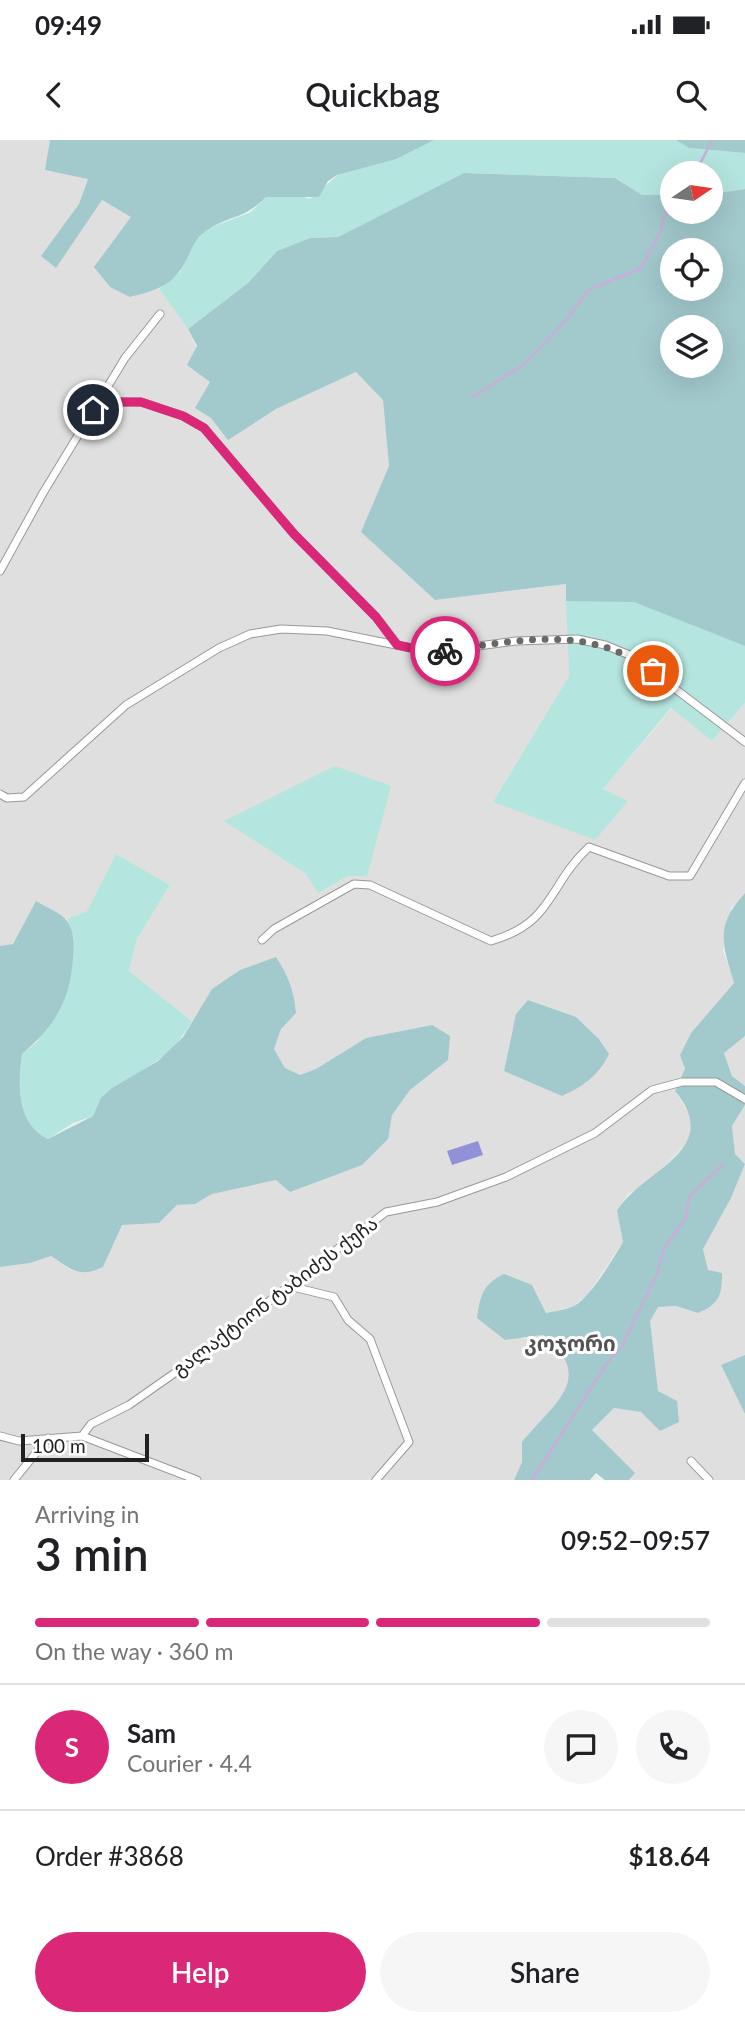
<!DOCTYPE html>
<html lang="en">
<head>
<meta charset="utf-8">
<style>
  body { margin:0; font-family:Lato,"Noto Sans Georgian",sans-serif; background:#f6f6f6; color:#202124; height:100vh; display:flex; flex-direction:column; font-size:26px; white-space:nowrap }
  * { box-sizing:border-box; margin:0 }
  p { font-size:23px; color:#757577 }
  .icon { flex:none; width:38px; height:38px; fill:none; stroke:currentColor; stroke-width:2; stroke-linecap:round; stroke-linejoin:round }
  .map { position:relative; height:1340px; overflow:hidden }
  .panel { display:flex; flex-direction:column; background:#fff; flex:1 }
  .panel>* { flex:none }
  .needle { width:46px; rotate:77deg }
  .controls { position:absolute; left:660px; top:21px; display:grid; gap:14px }
  .controls a { display:grid; place-items:center; width:63px; height:63px; border-radius:50%; background:#fff; box-shadow:0 7px 28px #0002; font-size:35px }
  .scale { position:absolute; left:21px; bottom:18px; width:128px; box-sizing:border-box; padding-left:7px; border:4px solid #212121; border-top:0; font-size:19px; line-height:24px; white-space:nowrap; color:#212121; -webkit-text-stroke:5px #fff; paint-order:stroke }
  .pin { position:absolute; display:grid; place-items:center; width:60px; height:60px; color:#fff; margin:-30px; border:4px solid #fff; border-radius:50%; box-shadow:0 2px 7px #0007 }
  .courier { position:absolute; display:grid; place-items:center; width:70px; height:70px; margin:-35px; border:5px solid #db2777; border-radius:50%; background:#fff; color:#222; box-shadow:0 2px 9px #0007 }
  .headline em { font-style:normal; font-weight:600 }
  .headline div { display:flex; flex-direction:column-reverse }
  .headline { display:flex; align-items:center; justify-content:space-between; height:119px; padding:0 35px }
  h1 { font-size:46px; font-weight:600; line-height:52px }
  .bar { display:grid; grid-template-columns:repeat(4,1fr); gap:10px 7px; align-content:center; height:84px; padding:0 35px }
  .bar i { height:9px; border-radius:5px; background:#e0e0e0 }
  .bar .current { background:#db2777 }
  .bar p { grid-column:span 4 }
  .line { display:flex; align-items:center; gap:18px; padding:0 35px; border-top:2px solid #e0e0e0 }
  .line div { flex:1 }
  .round { display:grid; place-items:center; flex:none; width:74px; height:74px; border-radius:37px; background:#f6f6f6 }
  .action { display:flex; gap:14px; margin-top:auto; padding:14px 35px }
  .action a { flex:1; height:80px; border-radius:42px; background:#db2777; color:#fff; font-size:28px; font-weight:600; line-height:80px; text-align:center }
  .action a+a { background:#f6f6f6; color:#202124 }
  .status { display:flex; justify-content:space-between; align-items:center; height:49px; padding:0 35px; background:#fff; direction:ltr }
  .status svg { height:19px; fill:currentColor }
  header { display:flex; justify-content:space-between; align-items:center; height:91px; padding:0 35px; background:#fff; font-size:32px; font-weight:600 }
  .map>svg:first-child { display:block }
  .residential { fill:#dfdfdf; fill-rule:evenodd }
  .grass { fill:#b5e5df }
  .forest { fill:#a2c9cc; fill-rule:evenodd }
  .pitch { fill:#9091d7 }
  .lines { fill:none; stroke-linecap:round; stroke-linejoin:round }
  .stream { stroke:#c8aeda; stroke-width:2.5 }
  .street-casing { stroke:#989898; stroke-width:9 }
  .street { stroke:#fff; stroke-width:7 }
  .done { stroke:#676a67; stroke-width:7; stroke-dasharray:0 12.6 }
  .route { stroke:#db2777; stroke-width:9 }
  .labels { text-anchor:middle; stroke-width:6; stroke-linejoin:round; paint-order:stroke }
  .street-label { font-size:19px; fill:#212121; stroke:#fff }
  .neighbourhood-label { font-size:21px; font-weight:bold; fill:#545454; stroke:#fff }
</style>
</head>
<body>
<div class="status"><b>09:49</b><svg viewBox="0 0 49 12"><path d="M0 12V9h3v3zM5 12V6h3v6zM10 12V3h3v9zM15 12V0h3v12zM26 1h20v11H26zM47 4h2v5h-2z"/></svg></div>
<header><svg class="icon" aria-label="back" viewBox="0 0 24 24"><path d="M15 5l-7 7 7 7"/></svg>Quickbag<svg class="icon" aria-label="search" viewBox="0 0 24 24"><circle cx="10" cy="10" r="6"/><path d="M15 15l6 6"/></svg></header>
<div class="map">
<svg width="745" height="1340" viewBox="0 0 745 1340">
  <rect width="100%" height="100%" fill="#e9f1e9"/>
  <path class="residential" d="M 0,0 L 50,0 L 46,30 L 88,38 L 79,64 L 42,116 L 55,127 L 101,60 L 132,77 L 130,157 L 159,149 L 188,189 L 211,242 L 196,268 L 211,278 L 228,299 L 276,269 L 356,232 L 383,260 L 389,327 L 362,393 L 435,460 L 566,444 L 569,536 L 493,662 L 628,661 L 603,649 L 672,568 L 712,601 L 745,563 L 745,753 L 731,768 L 723,810 L 734,843 L 691,893 L 680,915 L 685,929 L 675,951 L 692,979 L 689,1001 L 651,1040 L 627,1055 L 617,1071 L 623,1102 L 588,1154 L 574,1166 L 546,1173 L 532,1145 L 523,1199 L 542,1195 L 565,1218 L 570,1236 L 563,1258 L 522,1302 L 522,1322 L 514,1340 L 0,1340 L 0,1127 L 30,1123 L 51,1116 L 71,1130 L 103,1127 L 122,1085 L 159,1083 L 177,1065 L 195,1064 L 212,1054 L 276,1040 L 387,999 L 392,975 L 410,950 L 448,920 L 432,885 L 366,898 L 316,929 L 300,935 L 285,928 L 274,909 L 281,889 L 199,870 L 192,881 L 129,831 L 137,799 L 170,745 L 116,714 L 87,771 L 67,779 L 36,761 L 13,804 L 0,806 ZM 305,733 L 348,736 L 318,753 ZM 529,860 L 576,877 L 598,898 L 504,931 L 512,891 Z
    M 745,896 L 745,946 L 732,936 L 724,912 Z
    M 745,965 L 745,1215 L 721,1225 L 745,1274 L 745,1340 L 629,1340 L 634,1334 L 592,1290 L 614,1268 L 641,1272 L 658,1251 L 649,1181 L 657,1167 L 676,1166 L 698,1173 L 708,1130 L 703,1109 L 731,1058 L 745,1024 L 735,1014 L 732,986 Z"/>
  <path class="grass" d="M 434,0 L 676,0 L 689,8 L 745,13 L 745,49 L 711,54 L 710,33 L 672,33 L 672,55 L 642,55 L 615,38 L 464,33 L 338,97 L 310,98 L 277,111 L 248,143 L 188,189 L 159,149 L 180,132 L 191,106 L 207,89 L 251,72 L 266,57 L 297,55 L 310,59 L 338,35 Z
    M 566,461 L 634,461 L 745,506 L 745,563 L 712,601 L 671,568 L 603,649 L 628,661 L 595,700 L 493,662 L 569,536 Z
    M 335,626 L 391,646 L 367,736 L 348,736 L 318,753 L 305,733 L 224,681 Z
    M 116,714 L 170,745 L 137,799 L 129,831 L 192,881 C 183,897 171,912 155,922 C 130,940 106,947 93,976 L 73,983 L 48,999 C 16,983 18,945 22,914 L 38,901 L 74,799 L 67,779 L 87,771 Z"/>
  <path class="forest" d="M 50,0 L 434,0 L 396,19 L 337,35 L 328,41 L 319,57 L 266,57 C 244,79 232,75 209,89 C 191,99 190,119 178,133 C 165,149 149,152 130,157 L 110,147 L 94,127 L 131,77 L 102,60 L 56,128 L 41,116 L 79,64 L 88,39 L 45,30 Z
    M 676,0 L 745,0 L 745,13 L 689,8 Z
    M 464,33 L 615,38 L 642,55 L 672,55 L 672,72 L 710,72 L 711,54 L 745,49 L 745,506 L 634,462 L 566,461 L 566,444 L 435,460 L 361,392 L 389,326 L 383,260 L 356,232 L 276,269 L 228,300 L 211,278 L 195,268 L 210,242 L 187,225 L 197,206 L 188,189 L 248,143 L 277,111 L 310,98 L 338,97 ZM 672,110 L 710,110 L 710,149 L 672,149 ZM 672,187 L 710,187 L 710,226 L 672,226 Z
    M 745,753 L 745,896 L 724,913 L 732,936 L 745,946 L 745,965 L 732,986 L 735,1014 L 745,1024 L 731,1058 L 703,1109 L 708,1130 L 722,1133 C 722,1156 719,1164 698,1173 L 676,1166 L 658,1167 L 650,1181 L 658,1251 L 677,1261 L 679,1282 L 660,1291 L 641,1272 L 614,1268 L 592,1290 L 635,1333 L 629,1340 L 605,1340 L 596,1333 L 590,1340 L 514,1340 L 522,1322 L 522,1302 C 552,1264 598,1239 543,1195 L 505,1200 L 477,1178 C 480,1156 483,1144 504,1134 L 532,1145 L 546,1173 C 554,1171 565,1170 574,1166 C 590,1158 613,1119 623,1102 L 617,1071 C 642,1030 725,1011 675,951 L 685,929 L 680,915 L 691,893 L 734,843 C 722,804 715,785 745,753 Z
    M 36,761 C 45,767 62,773 67,781 C 75,793 74,805 73,818 C 70,861 55,886 22,914 C 18,945 16,983 48,999 L 93,976 L 101,958 L 112,948 L 158,921 L 183,897 L 212,849 L 240,830 L 276,817 C 288,835 294,851 296,873 L 281,889 L 274,909 L 285,928 L 300,935 L 316,929 L 366,898 L 432,885 L 450,896 L 448,920 L 410,950 L 392,975 L 388,999 L 362,1025 L 290,1052 L 276,1040 L 212,1054 L 195,1064 L 177,1065 L 159,1083 L 122,1085 L 103,1127 C 79,1138 72,1130 51,1116 L 30,1123 L 0,1127 L 0,806 L 13,804 Z
    M 528,860 L 576,877 L 598,898 L 609,914 C 598,936 584,946 562,956 L 504,931 L 516,874 Z
    M 745,1215 L 745,1274 L 721,1225 Z"/>
  <path class="pitch" d="M 478,1001 L 483,1015 L 452,1025 L 447,1011 Z"/>
  <g class="lines">
    <path class="stream" d="M 690,33 L 699,26 L 712,0
      M 473,257 L 523,225 L 568,178 L 588,150 L 641,128 L 660,92 L 672,50
      M 532,1340 L 605,1226 L 622,1206 L 657,1134 L 664,1108 L 686,1078 L 689,1057 L 723,1024"/>
    <g class="street-casing">
      <path id="street" d="M 93,270 L 108,262 L 141,262 L 183,276 L 204,288 L 294,394 L 376,477 L 397,504
        M 0,431 L 43,353 L 125,218 L 160,174
        M 0,654 L 7,658 L 24,657 L 126,565 L 219,508 L 250,494 L 281,489 L 327,491 L 421,510 L 441,511 L 516,501 L 577,499 L 605,505 L 632,516 L 745,602
        M 262,800 L 274,789 L 354,744 L 370,745 L 491,801 C 555,782 547,746 589,707 L 669,736 L 690,736 L 745,643
        M 289,1146 L 334,1157 L 348,1180 L 370,1199 L 409,1302 L 376,1340
        M 0,1296 L 19,1301 L 82,1296 L 197,1340
        M 82,1296 L 91,1284 L 129,1265 L 179,1230 L 386,1072 L 437,1062 L 506,1037 L 595,993 L 652,950 L 682,942 L 716,942 L 745,959
        M 691,1321 L 709,1340
        M 14,1340 L 48,1298"/>
    </g>
    <use href="#street" class="street"/>
  </g>
  <g class="lines">
    <path class="done" d="M 445,511 C 521,500 586,484 653,531"/>
    <path class="route" d="M 93,270 L 108,262 L 141,262 L 183,276 L 204,288 L 294,394 L 376,477 L 397,505 L 421,510 L 445,511"/>
  </g>
  <g class="labels">
    <g class="street-label">
      <text transform="translate(275 1156) rotate(-37)" y="7">გალაქტიონ ტაბიძეს ქუჩა</text>
    </g>
    <g class="neighbourhood-label">
      <text x="570" y="1211">კოჯორი</text>
    </g>
  </g>
</svg>
<div class="controls">
<a><svg class="needle" viewBox="-14 -14 28 28"><path d="M0-13l5 13h-10z" fill="#e53935"/><path d="M0 13l5-13h-10z" fill="#757577"/></svg></a>
<a><svg class="icon" aria-label="locate" viewBox="0 0 24 24"><circle cx="12" cy="12" r="6"/><path d="M12 2v4M12 18v4M2 12h4M18 12h4"/></svg></a>
<a><svg class="icon" aria-label="layers" viewBox="0 0 24 24"><path d="M12 4l9 5-9 5-9-5zM3 14l9 5 9-5"/></svg></a>
</div>
<div class="scale">100 m</div>
<div class="pin" style="left:653px;top:531px;background:#ea580c"><svg class="icon" aria-label="bag" viewBox="0 0 24 24"><path d="M5 8h14l-1 12H6zM9 8a3 3 0 0 1 6 0"/></svg></div>
<div class="pin" style="left:93px;top:270px;background:#1f2937"><svg class="icon" aria-label="home" viewBox="0 0 24 24"><path d="M3 11l9-7 9 7M6 9v11h12V9"/></svg></div>
<div class="courier" style="left:445px;top:511px"><svg class="icon" aria-label="bike" viewBox="0 0 24 24"><circle cx="6" cy="16" r="4"/><circle cx="18" cy="16" r="4"/><path d="M6 16l4-8h5l3 8M10 8l3 8H6M13 5h3"/></svg></div>
</div>
<section class="panel">
<div class="headline"><div><h1>3 min</h1><p>Arriving in</p></div><em>09:52–09:57</em></div>
<div class="bar"><i class="current"></i><i class="current"></i><i class="current"></i><i></i><p>On the way · 360 m</p></div>
<div class="line" style="height:126px"><b class="round" style="background:#db2777;color:#fff">S</b><div><b>Sam</b><p>Courier · 4.4</p></div><a class="round"><svg class="icon" aria-label="chat" viewBox="0 0 24 24"><path d="M4 5h16v11H9l-5 4z"/></svg></a><a class="round"><svg class="icon" aria-label="phone" viewBox="0 0 24 24"><path d="M5 4h4l2 5-3 2q2 4 5 5l2-3 5 2v4C11 20 4 13 5 4z"/></svg></a></div>
<div class="line" style="height:91px"><div>Order #3868</div><b>$18.64</b></div>
<div class="action"><a>Help</a><a>Share</a></div>
</section>
</body>
</html>
